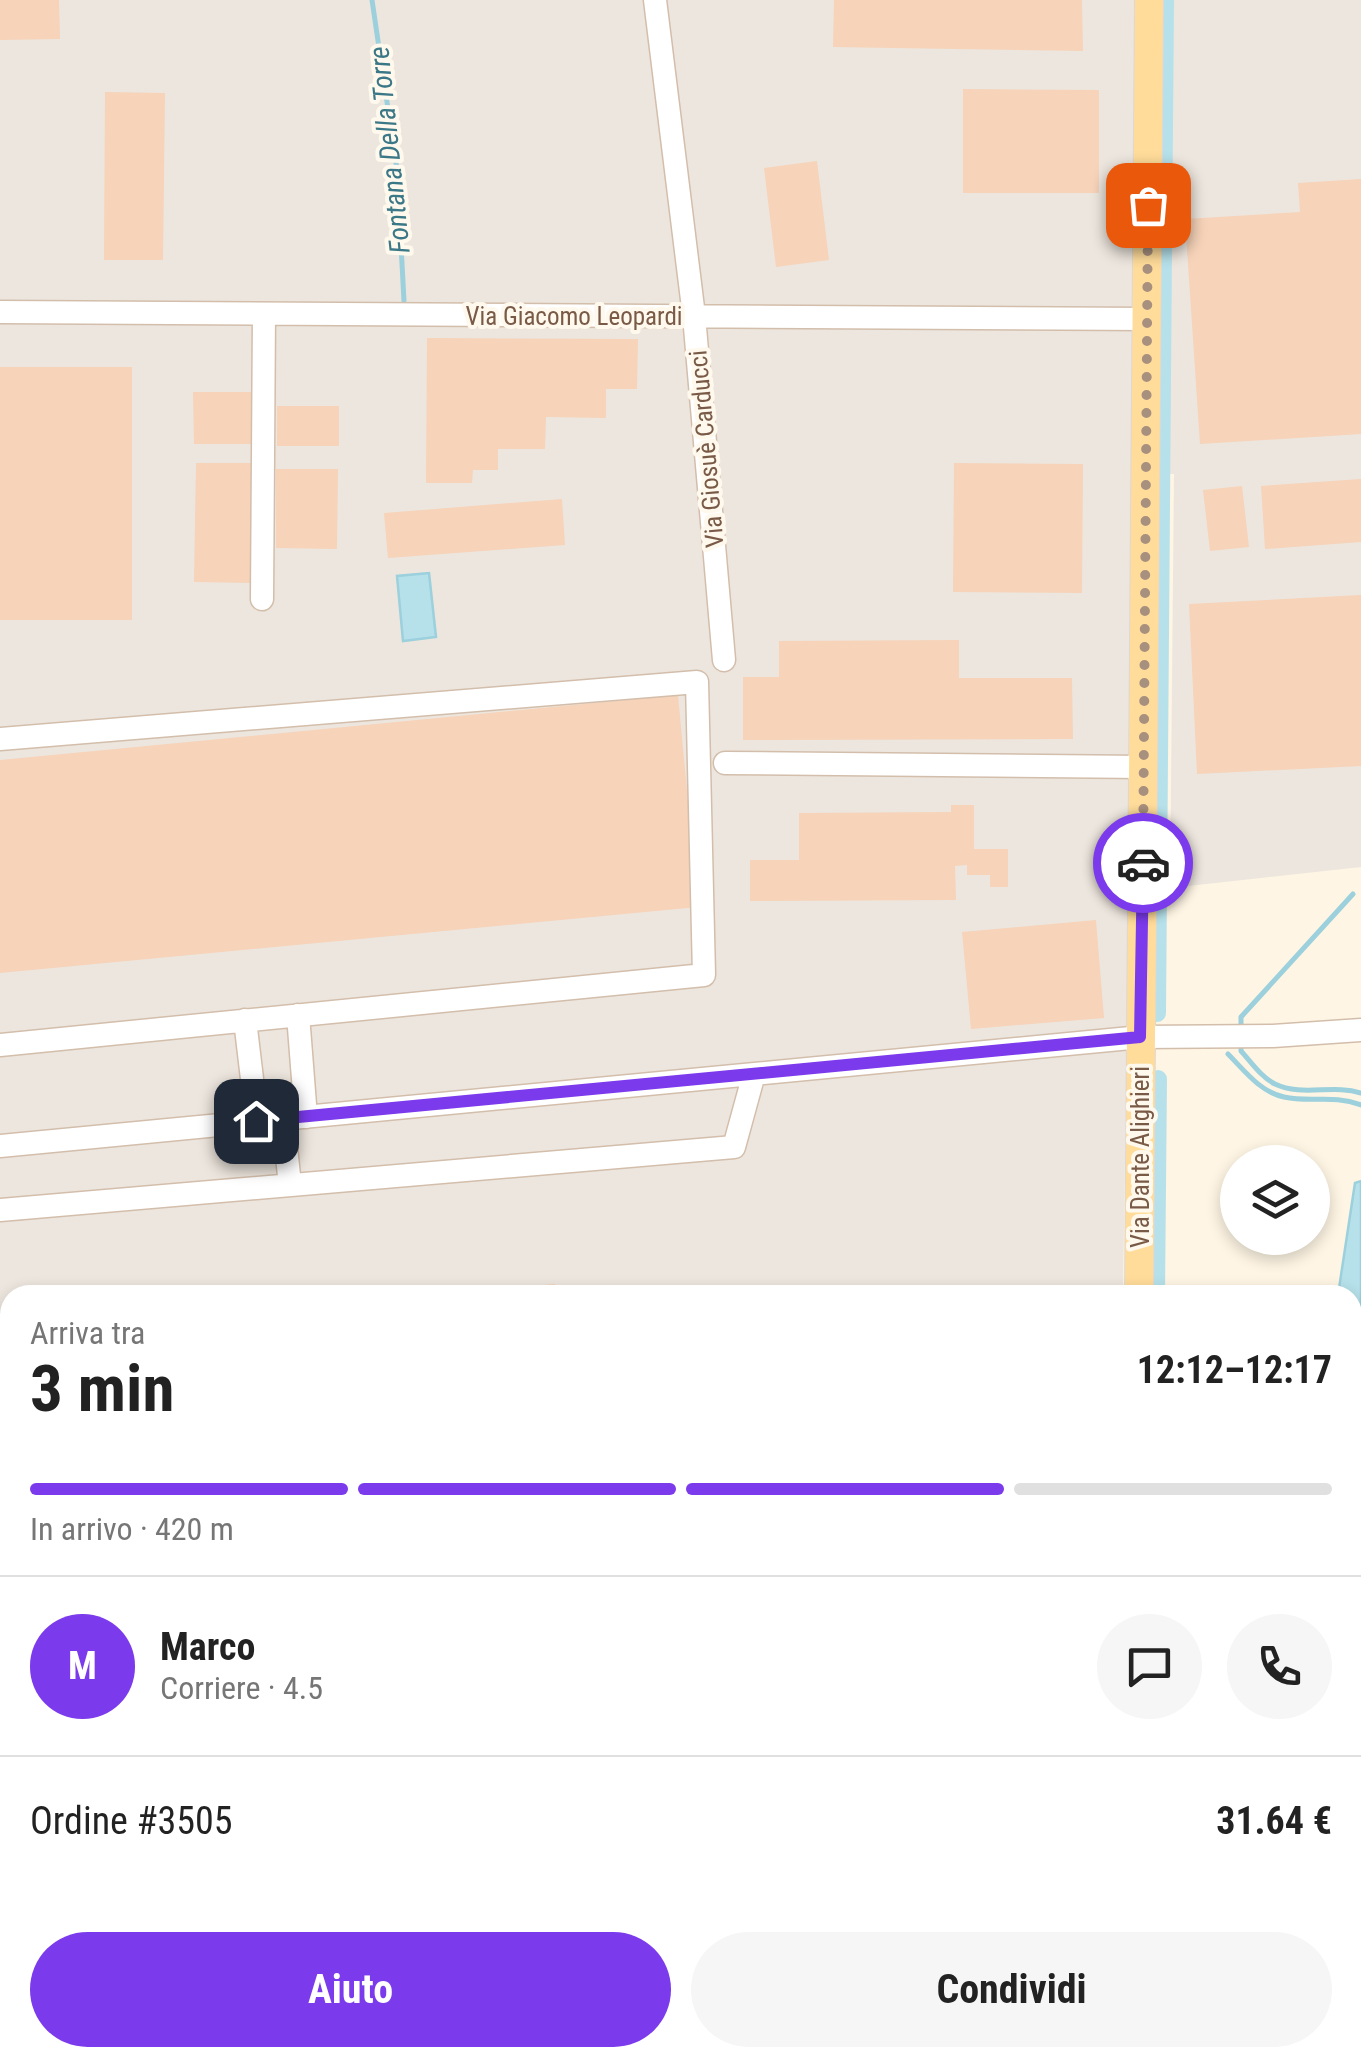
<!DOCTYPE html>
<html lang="it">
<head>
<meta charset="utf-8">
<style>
  body { margin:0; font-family:"Roboto Condensed",sans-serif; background:#f6f6f6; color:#222; height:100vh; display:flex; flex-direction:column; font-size:38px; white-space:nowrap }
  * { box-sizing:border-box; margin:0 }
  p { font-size:32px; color:#767676 }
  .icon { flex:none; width:55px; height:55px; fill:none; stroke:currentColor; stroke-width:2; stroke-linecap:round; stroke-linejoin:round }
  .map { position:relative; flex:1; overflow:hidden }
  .panel { position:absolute; left:0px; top:1285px; width:1362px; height:782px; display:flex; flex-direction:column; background:#fff; border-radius:30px 30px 0 0; box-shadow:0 5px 15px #0003 }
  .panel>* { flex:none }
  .tools { position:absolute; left:1220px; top:1145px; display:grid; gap:20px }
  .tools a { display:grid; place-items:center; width:110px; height:110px; border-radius:50%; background:#fff; box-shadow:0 5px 15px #0003; font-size:50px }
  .pin { position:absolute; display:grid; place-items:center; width:85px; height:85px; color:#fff; margin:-42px; border-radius:20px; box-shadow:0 5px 15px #0006 }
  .courier { position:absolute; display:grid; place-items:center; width:100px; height:100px; margin:-50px; border:8px solid #7c3aed; border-radius:50%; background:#fff; color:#222; box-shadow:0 2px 12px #0007 }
  .head em { font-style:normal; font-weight:700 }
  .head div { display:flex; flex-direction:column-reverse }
  .head { display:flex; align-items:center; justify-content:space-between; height:170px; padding:0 30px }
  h1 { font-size:65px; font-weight:700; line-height:75px }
  .bar { display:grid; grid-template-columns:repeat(4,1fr); gap:15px 10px; align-content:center; height:120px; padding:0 30px }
  .bar i { height:12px; border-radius:8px; background:#e0e0e0 }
  .bar .selected { background:#7c3aed }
  .bar p { grid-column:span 4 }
  .line { display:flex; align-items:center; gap:25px; padding:0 30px; border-top:2px solid #e0e0e0 }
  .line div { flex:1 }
  .round { display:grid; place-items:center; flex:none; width:105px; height:105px; border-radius:52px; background:#f6f6f6 }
  .action { display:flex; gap:20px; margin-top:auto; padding:20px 30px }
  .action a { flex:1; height:115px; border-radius:60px; background:#7c3aed; color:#fff; font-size:40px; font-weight:700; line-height:115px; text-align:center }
  .action a+a { background:#f6f6f6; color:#222 }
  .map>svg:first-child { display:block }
  .industrial { fill:#ede6de }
  .water { fill:#b6e1ea; stroke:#9bd0dc; stroke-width:2.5 }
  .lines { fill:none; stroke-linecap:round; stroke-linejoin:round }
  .stream { stroke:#9bd0dc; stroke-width:5 }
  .canal { stroke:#b6e1ea; stroke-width:18 }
  .building { fill:#f6d3b9 }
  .minor-casing { stroke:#d3beab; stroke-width:25 }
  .major-casing { stroke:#dfd7d3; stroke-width:30 }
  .path { stroke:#dbb69c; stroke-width:2.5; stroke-dasharray:2.5 8; stroke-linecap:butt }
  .minor { stroke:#fff; stroke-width:22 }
  .major { stroke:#ffdc9a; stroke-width:28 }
  .done { stroke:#a8907e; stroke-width:10; stroke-dasharray:0 18 }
  .route { stroke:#7c3aed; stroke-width:12 }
  .labels { text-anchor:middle; stroke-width:8; stroke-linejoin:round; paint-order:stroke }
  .street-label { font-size:25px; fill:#795a47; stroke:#fff8ec }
  .water-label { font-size:28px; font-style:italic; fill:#3b7887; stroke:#fff8ec }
</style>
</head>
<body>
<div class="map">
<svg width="1361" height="2066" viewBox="0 0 1361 2066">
  <rect width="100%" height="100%" fill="#fef5e4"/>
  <path class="industrial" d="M 0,0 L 1361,0 L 1361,867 L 1170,888 L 1174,474 L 1135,473 L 1123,1295 L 10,1295 L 10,1612 L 0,1613 Z
    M 1352,1694 L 1361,1694 L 1361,2066 L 1209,2066 L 1209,2058 L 1352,2058 Z"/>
  <path class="water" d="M 429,573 L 436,637 L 403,641 L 397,576 Z
    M 1361,1181 L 1361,1387 L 1353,1369 L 1352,1295 L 1338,1295 L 1355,1183 Z"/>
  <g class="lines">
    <path class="stream" d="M 372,0 L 397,170 L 404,301
      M 1241,1029 L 1241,1017 L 1353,894
      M 1241,1045 L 1241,1051 C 1251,1062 1262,1078 1275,1084 C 1302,1097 1333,1084 1361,1093
      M 1228,1054 C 1244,1070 1260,1092 1284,1097 C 1312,1103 1332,1094 1361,1105"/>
    <path class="canal" d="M 1157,1013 L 1165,0
      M 1156,1295 L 1158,1079
      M 1352,1425 L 1361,1430
      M 0,1977 L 10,2030
      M 16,2058 L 17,2066"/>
  </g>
  <path class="building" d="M 0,0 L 59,0 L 60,39 L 0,40 Z
    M 834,0 L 1082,0 L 1083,51 L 833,47 Z
    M 963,89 L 1099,90 L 1099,193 L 963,193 Z
    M 105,92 L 165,93 L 163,260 L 104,260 Z
    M 817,161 L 829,260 L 776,267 L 764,168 Z
    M 1361,179 L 1361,434 L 1200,444 L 1185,219 L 1300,212 L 1298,183 Z
    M 427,338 L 638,339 L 637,389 L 606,389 L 606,418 L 546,417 L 545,449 L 498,449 L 498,470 L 473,470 L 472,483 L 426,483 Z
    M 0,367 L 132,367 L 132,620 L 0,620 Z
    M 193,392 L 254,392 L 255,444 L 194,444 Z
    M 277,406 L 339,406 L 339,446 L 277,446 Z
    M 196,463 L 254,463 L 253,583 L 194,582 Z
    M 954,463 L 1083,464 L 1082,593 L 953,592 Z
    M 276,469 L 338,469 L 337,549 L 276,548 Z
    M 1361,479 L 1361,542 L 1265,549 L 1261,486 Z
    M 1242,486 L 1249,547 L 1210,551 L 1203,490 Z
    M 562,499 L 565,545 L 388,558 L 384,513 Z
    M 1361,595 L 1361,766 L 1197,774 L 1189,604 Z
    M 959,640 L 959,678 L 1072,678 L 1073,739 L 743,740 L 743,677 L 779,677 L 779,641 Z
    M 678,695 L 698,907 L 0,973 L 0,760 Z
    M 951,805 L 974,805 L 974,849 L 1008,849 L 1008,887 L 990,887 L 990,875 L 967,875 L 967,865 L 955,866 L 956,900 L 750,901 L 750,860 L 799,860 L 799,813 L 951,812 Z
    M 1096,920 L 1104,1018 L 971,1029 L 962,932 Z
    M 555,1284 L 556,1295 L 458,1295 L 458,1292 Z
    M 10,1331 L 10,1582 L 0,1583 L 0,1332 Z
    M 1361,1796 L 1361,2066 L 1244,2066 L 1243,2058 L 1352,2058 L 1352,1797 Z"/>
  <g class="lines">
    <g class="minor-casing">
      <path id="minor" d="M 655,0 L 694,316 L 724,660
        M 0,312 L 1147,319
        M 262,599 L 264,314
        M 0,739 L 697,682 L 704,975 L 0,1045
        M 725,763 L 1144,767
        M 298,1015 L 306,1117
        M 245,1020 L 257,1121
        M 283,1119 L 290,1185
        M 0,1146 L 1141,1037 L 1273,1036 L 1361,1030
        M 0,1210 L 734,1147 L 754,1074"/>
    </g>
    <g class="major-casing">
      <path id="major" d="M 1139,1295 L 1149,0
        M 1147,2058 L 1147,2066"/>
    </g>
    <path class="path" d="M 1352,1519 L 1361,1519
      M 1178,2058 L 1179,2066"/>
    <use href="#minor" class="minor"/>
    <use href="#major" class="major"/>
  </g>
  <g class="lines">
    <path class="done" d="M 1143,863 L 1148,205"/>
    <path class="route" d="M 256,1121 L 1140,1037 L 1143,863"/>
  </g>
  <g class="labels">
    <g class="street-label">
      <text x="574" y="325">Via Giacomo Leopardi</text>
      <text transform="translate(706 449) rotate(-95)" y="9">Via Giosuè Carducci</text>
      <text transform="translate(1140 1157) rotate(-90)" y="9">Via Dante Alighieri</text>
    </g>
    <g class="water-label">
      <text transform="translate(389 150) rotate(-96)" y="10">Fontana Della Torre</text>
    </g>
  </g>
</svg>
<div class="tools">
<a><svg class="icon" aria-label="layers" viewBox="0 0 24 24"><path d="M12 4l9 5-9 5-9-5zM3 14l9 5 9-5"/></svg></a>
</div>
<div class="pin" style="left:1148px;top:205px;background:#ea580c"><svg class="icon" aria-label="bag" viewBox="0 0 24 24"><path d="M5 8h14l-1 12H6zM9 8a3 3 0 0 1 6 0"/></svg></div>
<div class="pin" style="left:256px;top:1121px;background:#1f2937"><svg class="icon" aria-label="home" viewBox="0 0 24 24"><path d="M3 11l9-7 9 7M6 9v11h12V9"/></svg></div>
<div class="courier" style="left:1143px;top:863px"><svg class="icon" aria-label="car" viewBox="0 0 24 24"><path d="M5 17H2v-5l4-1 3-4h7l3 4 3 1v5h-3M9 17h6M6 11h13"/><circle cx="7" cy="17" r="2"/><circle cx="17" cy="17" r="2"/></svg></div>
<section class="panel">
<div class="head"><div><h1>3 min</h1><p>Arriva tra</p></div><em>12:12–12:17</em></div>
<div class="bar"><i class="selected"></i><i class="selected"></i><i class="selected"></i><i></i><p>In arrivo · 420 m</p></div>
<div class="line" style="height:180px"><b class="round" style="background:#7c3aed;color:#fff">M</b><div><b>Marco</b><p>Corriere · 4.5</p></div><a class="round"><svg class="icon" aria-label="chat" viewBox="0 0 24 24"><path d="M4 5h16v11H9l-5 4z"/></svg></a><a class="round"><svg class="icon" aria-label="phone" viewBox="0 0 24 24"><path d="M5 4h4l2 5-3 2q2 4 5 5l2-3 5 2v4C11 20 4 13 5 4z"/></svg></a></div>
<div class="line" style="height:130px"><div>Ordine #3505</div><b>31.64 €</b></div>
<div class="action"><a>Aiuto</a><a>Condividi</a></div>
</section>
</div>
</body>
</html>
